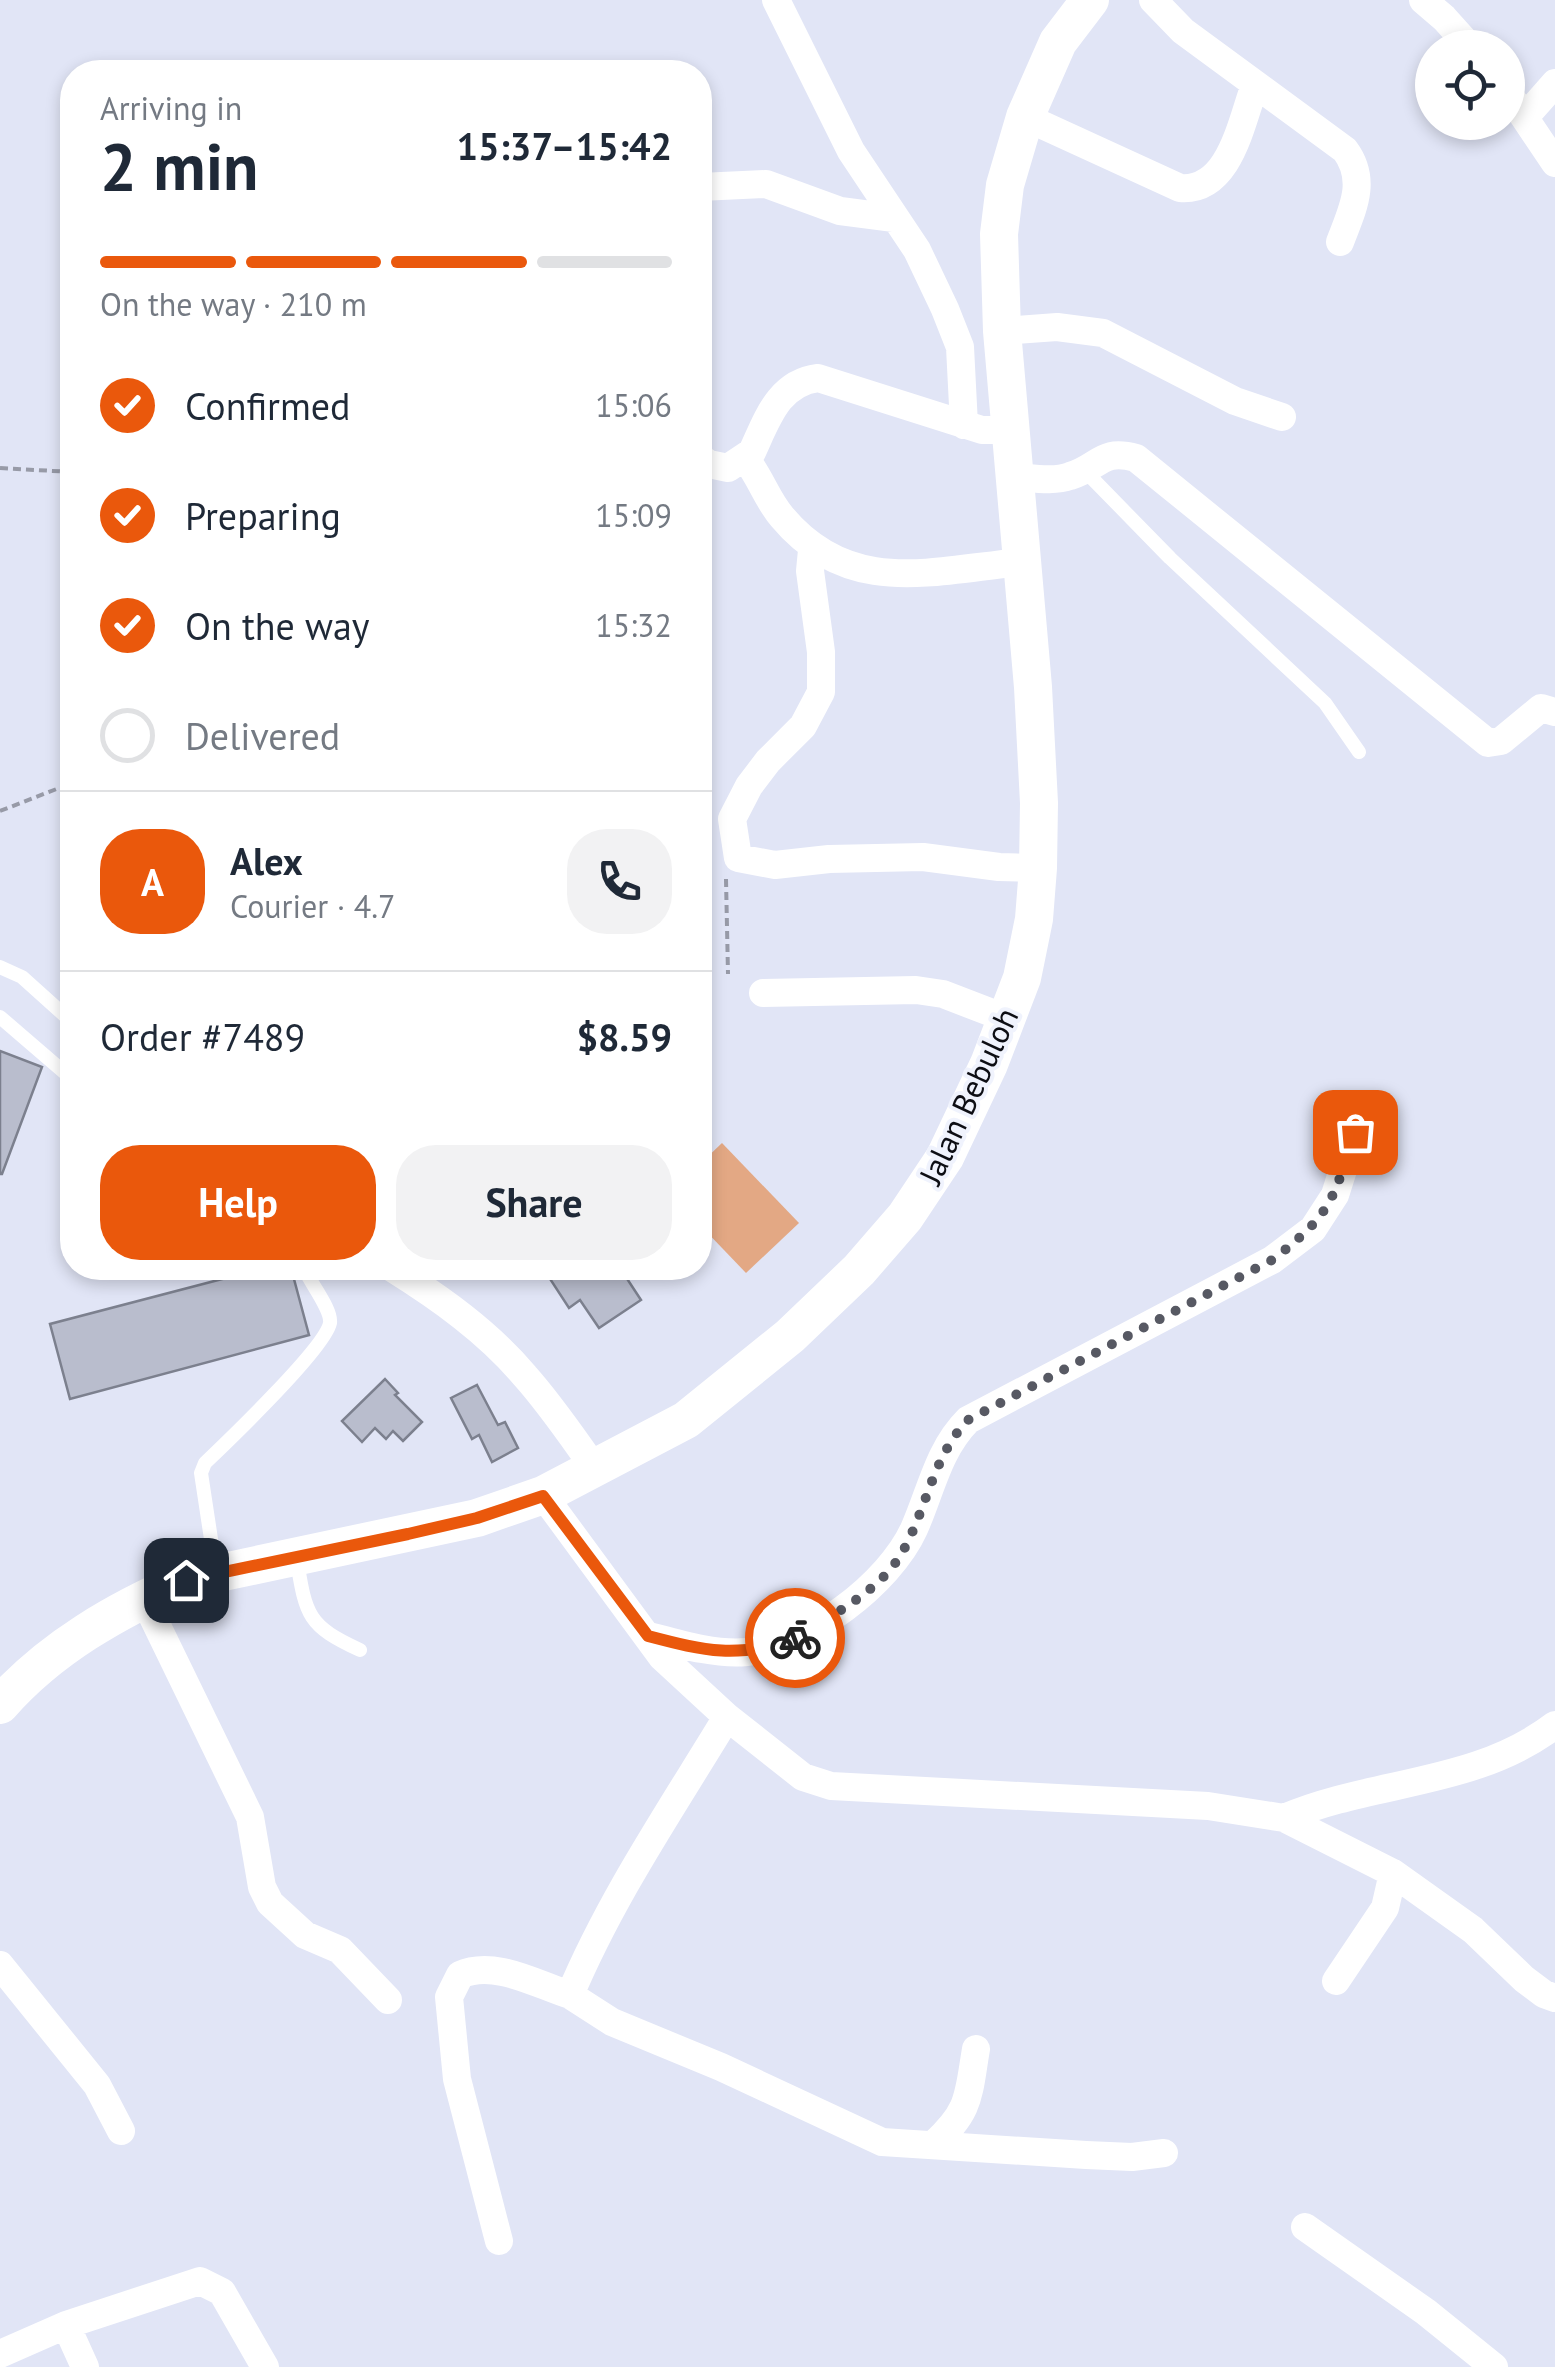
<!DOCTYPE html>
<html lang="en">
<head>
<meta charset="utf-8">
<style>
  body { margin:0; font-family:"PT Sans",sans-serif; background:#f2f2f3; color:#1f2937; height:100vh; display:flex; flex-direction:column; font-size:38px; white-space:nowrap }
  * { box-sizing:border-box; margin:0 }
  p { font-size:32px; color:#747a83 }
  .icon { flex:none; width:55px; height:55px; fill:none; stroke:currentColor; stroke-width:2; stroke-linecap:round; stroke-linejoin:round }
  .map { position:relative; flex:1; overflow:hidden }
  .details { position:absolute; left:60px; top:60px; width:652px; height:1220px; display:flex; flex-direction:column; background:#fff; border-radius:40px; box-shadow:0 5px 15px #0003 }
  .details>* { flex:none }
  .fabs { position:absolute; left:1415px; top:30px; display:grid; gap:20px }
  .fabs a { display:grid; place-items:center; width:110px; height:110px; border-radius:50%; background:#fff; box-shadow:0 5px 15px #0003; font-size:50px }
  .pin { position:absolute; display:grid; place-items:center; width:85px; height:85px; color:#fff; margin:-42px; border-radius:20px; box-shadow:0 5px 15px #0006 }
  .courier { position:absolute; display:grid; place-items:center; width:100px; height:100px; margin:-50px; border:8px solid #ea580c; border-radius:50%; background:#fff; color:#222; box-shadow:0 2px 12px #0007 }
  .summary em { font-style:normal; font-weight:700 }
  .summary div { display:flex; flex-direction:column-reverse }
  .summary { display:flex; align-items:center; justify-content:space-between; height:170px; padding:0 40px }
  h1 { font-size:65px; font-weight:700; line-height:75px }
  .bar { display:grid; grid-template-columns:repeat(4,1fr); gap:15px 10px; align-content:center; height:120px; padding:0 40px }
  .bar i { height:12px; border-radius:8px; background:#e0e1e3 }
  .bar .active { background:#ea580c }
  .bar p { grid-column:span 4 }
  .line { display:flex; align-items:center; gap:25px; padding:0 40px; border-top:2px solid #e0e1e3 }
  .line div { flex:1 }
  .round { display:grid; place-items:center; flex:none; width:105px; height:105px; border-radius:40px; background:#f2f2f3 }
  ol { padding:0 40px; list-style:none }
  li { display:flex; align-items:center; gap:30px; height:110px }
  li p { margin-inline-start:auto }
  li .icon { padding:10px; border-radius:50%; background:#ea580c; color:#fff; stroke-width:4 }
  li:last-child { color:#747a83 }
  li i { width:55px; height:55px; border:5px solid #e0e1e3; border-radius:50% }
  .action { display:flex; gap:20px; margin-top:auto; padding:20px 40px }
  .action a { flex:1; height:115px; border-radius:40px; background:#ea580c; color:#fff; font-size:40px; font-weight:700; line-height:115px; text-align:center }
  .action a+a { background:#f2f2f3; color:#1f2937 }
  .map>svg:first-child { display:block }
  .garden { fill:#e3a884 }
  .building { fill:#b9bdcd; stroke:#7c808e; stroke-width:2.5 }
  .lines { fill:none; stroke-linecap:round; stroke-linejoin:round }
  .path { stroke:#979aa7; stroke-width:4; stroke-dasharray:8 5; stroke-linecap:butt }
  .service { stroke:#fff; stroke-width:14 }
  .minor { stroke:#fff; stroke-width:28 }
  .secondary { stroke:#fff; stroke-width:38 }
  .done { stroke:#575963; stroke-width:10; stroke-dasharray:0 18 }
  .route { stroke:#ea580c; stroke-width:12 }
  .labels { text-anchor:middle; stroke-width:8; stroke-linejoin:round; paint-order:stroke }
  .street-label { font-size:32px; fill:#0d0e14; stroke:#f0f3fd }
</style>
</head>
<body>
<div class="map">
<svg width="1555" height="2367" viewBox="0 0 1555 2367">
  <rect width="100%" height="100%" fill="#e1e5f6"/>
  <path class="garden" d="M 722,1143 L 799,1223 L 746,1273 L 700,1225 L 700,1164 Z"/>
  <path class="building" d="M 0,1051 L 42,1067 L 2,1174 L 0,1174 Z
    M 264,1268 L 291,1268 L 309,1335 L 70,1399 L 50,1324 Z
    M 543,1268 L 620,1268 L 641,1300 L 599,1328 L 580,1300 L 569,1308 Z
    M 385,1379 L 398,1393 L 395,1395 L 422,1422 L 403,1441 L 393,1431 L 386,1439 L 375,1428 L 362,1442 L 342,1421 Z
    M 477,1385 L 498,1425 L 505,1422 L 518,1448 L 492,1462 L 479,1435 L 472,1439 L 451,1398 Z"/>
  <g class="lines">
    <path class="path" d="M 0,468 L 72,472
      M 0,811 L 72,783
      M 726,879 L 728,974"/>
    <path class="service" d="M 1085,471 L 1170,558 L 1325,703 L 1359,752
      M 0,967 L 22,977 L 72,1022
      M 0,1017 L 72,1079
      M 297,1561 C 306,1616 308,1626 360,1650
      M 216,1572 L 201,1473 L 205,1463 C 228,1441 325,1348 330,1323 C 332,1309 310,1283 304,1268"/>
    <path class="minor" d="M 776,0 L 851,151 L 917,250 L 945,309 L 960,347 L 964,425
      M 1153,0 L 1183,31 L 1345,150 C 1368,181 1352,210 1340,242
      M 1423,0 L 1444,18 L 1471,48
      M 1508,93 L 1555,163
      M 1025,117 L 1180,188 C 1230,192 1241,122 1255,85
      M 1525,117 L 1555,83
      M 700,187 L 766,184 L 840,211 L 894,218
      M 1002,331 L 1057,327 L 1103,333 L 1235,401 L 1282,417
      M 700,458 L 709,464 L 728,468 L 752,452 C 767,420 778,383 818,378 L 982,430 L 1010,430
      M 745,458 C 760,476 767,500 782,517 C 849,597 930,571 1021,562
      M 1014,477 C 1032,478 1054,482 1070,476 C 1100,467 1101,448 1136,458 L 1488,743 L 1501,741 L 1541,708 L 1555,712
      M 812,550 L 810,571 L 821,652 L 821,692 L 803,726 L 768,761 L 749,786 L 732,819 L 738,858 L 775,865 L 829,859 L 923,857 L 999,867 L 1038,868
      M 763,993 L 916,990 L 943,994 L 1008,1019
      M 392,1268 C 440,1298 488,1332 525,1376 C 551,1405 573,1438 596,1470
      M 543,1495 L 662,1657 L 727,1717 L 803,1777 L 831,1786 L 1208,1806 L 1284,1818 L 1393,1873 L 1473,1930 L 1524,1979 L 1544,1994 L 1555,1998
      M 144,1599 L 250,1817 L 262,1887 L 270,1903 L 305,1935 L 340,1950 L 388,2000
      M 649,1636 C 679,1644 715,1655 747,1652 C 808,1645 889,1584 914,1529 C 931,1491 938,1450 968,1420 L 1272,1260 L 1313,1229 L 1335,1195 L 1355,1132
      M 727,1717 C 672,1808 611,1897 570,1995 L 612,2022 L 721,2067 L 882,2142 L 1086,2155 L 1132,2157 L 1164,2153
      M 1284,1818 C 1373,1780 1475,1786 1555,1725
      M 0,1965 L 97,2085 L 121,2131
      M 1336,1981 L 1385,1908 L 1393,1873
      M 934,2144 C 971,2110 968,2096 976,2049
      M 1305,2227 L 1426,2312 L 1494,2367
      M 499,2241 L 457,2079 L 449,1997 L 460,1975 C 494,1959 538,1985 570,1995
      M 66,2325 L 85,2367
      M 0,2354 L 66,2325 L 200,2281 L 222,2292 L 265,2367"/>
    <path class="secondary" d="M 0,1705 C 50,1648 117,1610 186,1580 L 477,1518 L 543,1495 L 686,1420 L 790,1336 L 859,1270 L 905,1217 L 945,1157 L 989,1064 L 1022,978 L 1034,919 L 1038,868 L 1039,803 L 1033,687 L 1002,331 L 999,234 L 1005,185 L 1025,117 L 1058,42 L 1090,0"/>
  </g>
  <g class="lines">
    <path class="done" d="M 795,1638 C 832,1615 881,1591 903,1551 C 927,1508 933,1456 968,1420 L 1272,1260 C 1331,1215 1333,1201 1355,1132"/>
    <path class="route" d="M 186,1580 L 408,1534 L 477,1518 L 543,1496 L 648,1636 C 705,1651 738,1659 795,1638"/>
  </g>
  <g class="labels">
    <g class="street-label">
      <text transform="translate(969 1096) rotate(-65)" y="11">Jalan Bebuloh</text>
    </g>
  </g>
</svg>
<div class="fabs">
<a><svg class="icon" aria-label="locate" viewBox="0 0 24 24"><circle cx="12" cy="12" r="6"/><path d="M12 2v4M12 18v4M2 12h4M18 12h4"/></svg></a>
</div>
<div class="pin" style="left:1355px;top:1132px;background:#ea580c"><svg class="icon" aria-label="bag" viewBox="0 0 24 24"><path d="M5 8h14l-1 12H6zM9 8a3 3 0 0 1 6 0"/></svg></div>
<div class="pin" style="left:186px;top:1580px;background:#1f2937"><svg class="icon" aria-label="home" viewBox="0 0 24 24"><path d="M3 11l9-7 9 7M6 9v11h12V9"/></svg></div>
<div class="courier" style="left:795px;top:1638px"><svg class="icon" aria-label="bike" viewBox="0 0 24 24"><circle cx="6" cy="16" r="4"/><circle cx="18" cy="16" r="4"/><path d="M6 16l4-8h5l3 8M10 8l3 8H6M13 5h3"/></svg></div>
<section class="details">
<div class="summary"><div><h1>2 min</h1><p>Arriving in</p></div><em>15:37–15:42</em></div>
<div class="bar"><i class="active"></i><i class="active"></i><i class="active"></i><i></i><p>On the way · 210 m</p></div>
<ol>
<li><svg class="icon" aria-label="check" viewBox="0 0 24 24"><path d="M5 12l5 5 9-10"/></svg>Confirmed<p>15:06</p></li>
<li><svg class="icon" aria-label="check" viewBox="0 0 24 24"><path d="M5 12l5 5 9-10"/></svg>Preparing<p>15:09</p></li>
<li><svg class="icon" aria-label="check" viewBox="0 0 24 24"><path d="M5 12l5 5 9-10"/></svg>On the way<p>15:32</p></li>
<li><i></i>Delivered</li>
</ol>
<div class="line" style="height:180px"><b class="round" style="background:#ea580c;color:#fff">A</b><div><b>Alex</b><p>Courier · 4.7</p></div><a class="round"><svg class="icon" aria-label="phone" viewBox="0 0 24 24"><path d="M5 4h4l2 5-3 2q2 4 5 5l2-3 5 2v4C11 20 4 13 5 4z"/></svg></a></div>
<div class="line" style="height:130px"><div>Order #7489</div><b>$8.59</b></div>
<div class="action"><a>Help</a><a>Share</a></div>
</section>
</div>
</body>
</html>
